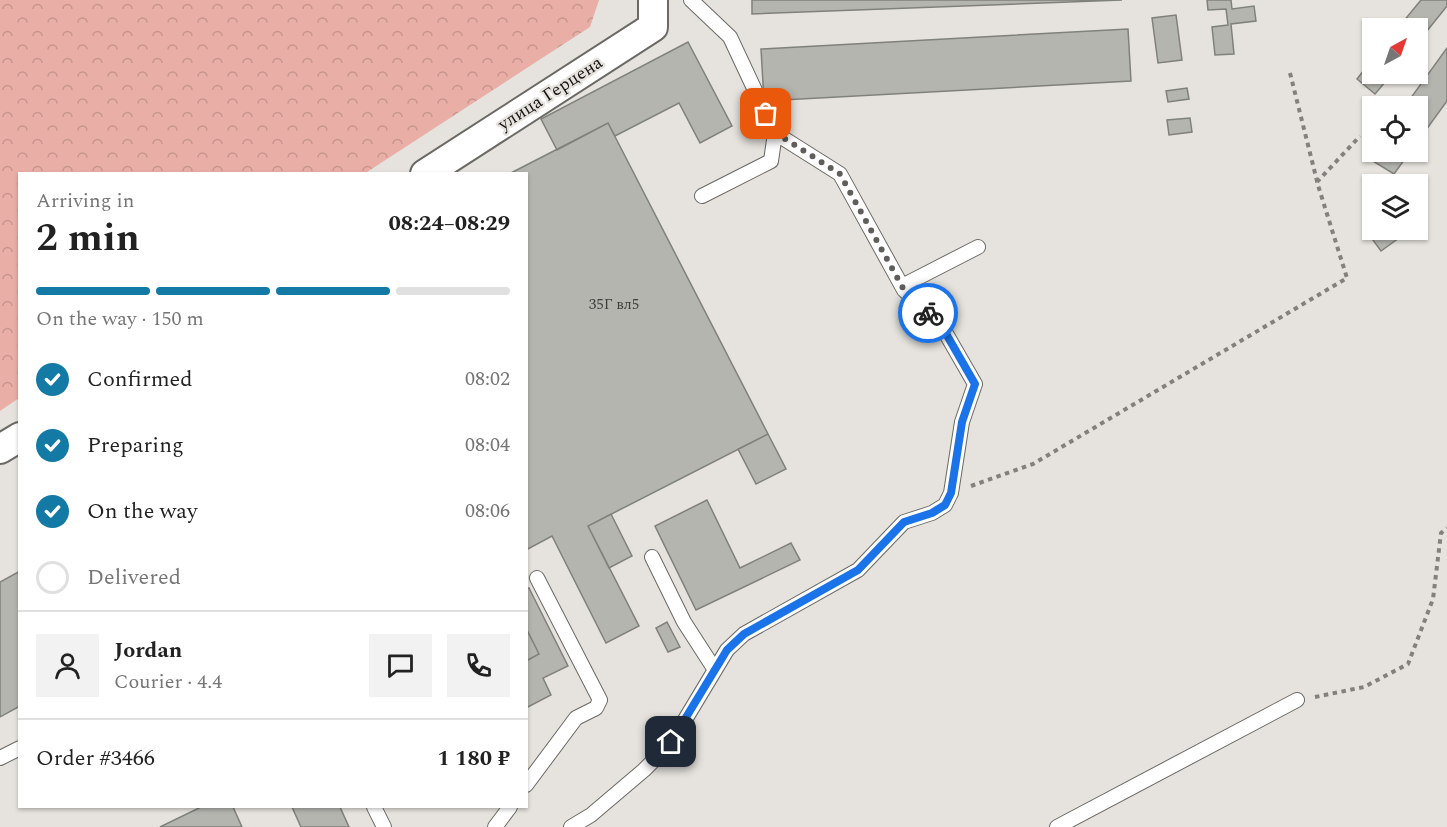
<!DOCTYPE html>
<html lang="en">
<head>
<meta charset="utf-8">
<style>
  body { margin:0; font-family:Spectral,serif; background:#f2f2f2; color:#222; height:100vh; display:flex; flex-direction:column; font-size:22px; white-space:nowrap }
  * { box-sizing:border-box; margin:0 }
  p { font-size:20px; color:#767676 }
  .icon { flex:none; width:33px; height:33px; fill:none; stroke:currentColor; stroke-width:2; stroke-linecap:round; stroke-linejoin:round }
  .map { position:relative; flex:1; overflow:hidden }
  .sheet { position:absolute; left:18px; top:172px; width:510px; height:636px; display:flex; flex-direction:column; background:#fff; border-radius:0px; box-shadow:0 2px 4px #0004 }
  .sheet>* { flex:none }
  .needle { width:39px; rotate:40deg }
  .tools { position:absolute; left:1362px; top:18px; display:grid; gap:12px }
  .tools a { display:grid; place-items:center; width:66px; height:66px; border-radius:0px; background:#fff; box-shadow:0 2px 4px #0004; font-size:30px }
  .pin { position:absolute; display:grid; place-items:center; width:51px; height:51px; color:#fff; margin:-26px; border-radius:12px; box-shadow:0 3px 9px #0006 }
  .courier { position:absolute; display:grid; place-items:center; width:60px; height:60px; margin:-30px; border:4px solid #1a73e8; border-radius:50%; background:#fff; color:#222; box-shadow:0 2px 8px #0007 }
  .headline em { font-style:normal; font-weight:700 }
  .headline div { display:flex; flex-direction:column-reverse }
  .headline { display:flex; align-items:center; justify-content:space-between; height:102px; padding:0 18px }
  h1 { font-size:39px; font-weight:700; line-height:45px }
  .bar { display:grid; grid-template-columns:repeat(4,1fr); gap:9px 6px; align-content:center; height:72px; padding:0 18px }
  .bar i { height:8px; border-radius:4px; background:#e0e0e0 }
  .bar .selected { background:#137aa5 }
  .bar p { grid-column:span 4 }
  .line { display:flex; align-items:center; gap:15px; padding:0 18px; border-top:2px solid #e0e0e0 }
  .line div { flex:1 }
  .round { display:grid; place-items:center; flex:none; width:63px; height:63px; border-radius:0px; background:#f2f2f2 }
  ol { padding:0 18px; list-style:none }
  li { display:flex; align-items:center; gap:18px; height:66px }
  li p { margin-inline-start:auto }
  li .icon { padding:6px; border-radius:50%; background:#137aa5; color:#fff; stroke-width:4 }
  li:last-child { color:#767676 }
  li i { width:33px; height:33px; border:3px solid #e0e0e0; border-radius:50% }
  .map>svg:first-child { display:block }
  .forest { fill:url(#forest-crowns) }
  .building { fill:#b4b5af; stroke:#80817b; stroke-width:1.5 }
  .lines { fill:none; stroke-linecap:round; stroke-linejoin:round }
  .lane-casing { stroke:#6b6964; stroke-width:16 }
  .street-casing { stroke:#6b6964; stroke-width:32 }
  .path { stroke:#83817e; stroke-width:4; stroke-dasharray:4.5 4.5; stroke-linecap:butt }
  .lane { stroke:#fff; stroke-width:14 }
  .street { stroke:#fff; stroke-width:28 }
  .done { stroke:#5f5e5b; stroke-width:6; stroke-dasharray:0 10.8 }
  .route { stroke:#1a73e8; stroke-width:8 }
  .labels { text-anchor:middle; stroke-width:4.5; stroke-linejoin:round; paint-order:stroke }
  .number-label { font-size:15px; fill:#3e3e3b }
  .street-label { font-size:18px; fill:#171614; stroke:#e6e3de }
</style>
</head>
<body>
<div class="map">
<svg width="1447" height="827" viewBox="0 0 1447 827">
  <defs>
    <pattern id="forest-crowns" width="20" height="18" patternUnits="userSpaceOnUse" patternTransform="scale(1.5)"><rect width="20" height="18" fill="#e9aea6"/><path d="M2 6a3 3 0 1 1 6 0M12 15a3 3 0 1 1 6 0" fill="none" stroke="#c7958e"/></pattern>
  </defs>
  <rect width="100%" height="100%" fill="#e6e3de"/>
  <path class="forest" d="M 0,0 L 599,0 L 590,27 L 364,174 L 20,174 L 19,398 L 0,411 Z"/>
  <path class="building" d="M 752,0 L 1122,0 L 752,14 Z
    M 1207,0 L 1231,0 L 1232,9 L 1254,6 L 1256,21 L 1231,24 L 1234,54 L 1215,55 L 1212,27 L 1228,25 L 1226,9 L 1208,10 Z
    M 1421,0 L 1447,0 L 1447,6 L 1418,42 L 1418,28 L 1398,28 Z
    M 1176,15 L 1182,60 L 1158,63 L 1152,18 Z
    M 1128,29 L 1131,81 L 764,101 L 761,49 Z
    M 688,42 L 732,126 L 700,143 L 679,103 L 615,136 L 608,123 L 557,150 L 541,119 Z
    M 1447,48 L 1447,101 L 1418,141 L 1418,106 L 1405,106 Z
    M 1372,60 L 1372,74 L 1392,74 L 1375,94 L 1357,79 Z
    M 1187,88 L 1189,99 L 1168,102 L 1166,91 Z
    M 1190,118 L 1192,132 L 1169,135 L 1167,120 Z
    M 608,123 L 768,434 L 588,526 L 639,626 L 606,643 L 552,536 L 526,550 L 526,174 L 509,174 Z
    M 1373,152 L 1410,152 L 1394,174 L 1368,158 Z
    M 1372,228 L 1399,230 L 1403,235 L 1381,251 L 1367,232 Z
    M 768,434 L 786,469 L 756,484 L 738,449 Z
    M 707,500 L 740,568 L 791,543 L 800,560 L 696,610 L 655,526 Z
    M 611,514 L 632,556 L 609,568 L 588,526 Z
    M 20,571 L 20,706 L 0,717 L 0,582 Z
    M 529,588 L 568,666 L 543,678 L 551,695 L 526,708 L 526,661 L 539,654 L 526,628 L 526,589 Z
    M 667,622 L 680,647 L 668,652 L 656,628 Z
    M 526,628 L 539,654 L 526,661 Z
    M 201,807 L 233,807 L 242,827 L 160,827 Z
    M 292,807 L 340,807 L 349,827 L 301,827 Z"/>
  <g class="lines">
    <g class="lane-casing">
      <path id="lane" d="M 702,196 L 771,161 L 775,133
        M 902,286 L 978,247
        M 652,557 L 684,622 L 715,670
        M 0,758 L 20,748
        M 526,785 L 576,718 L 596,708 L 600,700 L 537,578
        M 374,807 L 384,827
        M 495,827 L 510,807
        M 571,827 L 591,815 L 644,770 L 671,743 L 727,650 L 744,634 L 858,570 L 904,522 L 932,513 L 945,505 L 951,493 L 962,422 L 975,384 L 941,325 L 904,290 L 840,174 L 775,133 L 730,37 L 691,0
        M 1057,827 L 1297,700"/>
    </g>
    <g class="street-casing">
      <path id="street" d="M 425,174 L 653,27 L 653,0
        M 0,449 L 20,437"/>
    </g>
    <path class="path" d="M 1290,73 L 1317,181
      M 971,486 L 1033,464 L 1347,278 L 1317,182 L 1360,136
      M 1315,697 L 1364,687 L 1408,664 L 1433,599 L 1441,533 L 1447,528"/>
    <use href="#lane" class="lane"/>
    <use href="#street" class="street"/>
  </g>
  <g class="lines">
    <path class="done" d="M 766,114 L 776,133 L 840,174 L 904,290 L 928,313"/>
    <path class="route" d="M 671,742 L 727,650 L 744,634 L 858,570 L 904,522 L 932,513 L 945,505 L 951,493 L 962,422 L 975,384 L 941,325 L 928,313"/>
  </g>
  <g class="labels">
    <g class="number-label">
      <text x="614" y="309">35Г вл5</text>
    </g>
    <g class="street-label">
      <text transform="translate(550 93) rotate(-33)" y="6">улица Герцена</text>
    </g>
  </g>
</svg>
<div class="tools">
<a><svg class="needle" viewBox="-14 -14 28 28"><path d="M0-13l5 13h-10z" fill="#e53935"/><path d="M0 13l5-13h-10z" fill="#767676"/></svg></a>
<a><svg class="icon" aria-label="locate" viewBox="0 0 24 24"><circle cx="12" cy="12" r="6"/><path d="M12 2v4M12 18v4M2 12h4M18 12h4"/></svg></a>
<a><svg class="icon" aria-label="layers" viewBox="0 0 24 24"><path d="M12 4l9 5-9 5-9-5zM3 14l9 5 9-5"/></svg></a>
</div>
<div class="pin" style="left:766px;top:114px;background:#ea580c"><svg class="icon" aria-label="bag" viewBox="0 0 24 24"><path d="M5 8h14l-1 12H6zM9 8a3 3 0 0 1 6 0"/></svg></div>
<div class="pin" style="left:671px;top:742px;background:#1f2937"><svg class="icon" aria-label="home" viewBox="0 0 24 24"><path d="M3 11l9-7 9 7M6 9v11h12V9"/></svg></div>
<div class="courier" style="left:928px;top:313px"><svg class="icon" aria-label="bike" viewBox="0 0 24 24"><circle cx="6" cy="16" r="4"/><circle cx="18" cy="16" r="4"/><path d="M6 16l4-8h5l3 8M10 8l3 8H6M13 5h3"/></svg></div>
<section class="sheet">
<div class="headline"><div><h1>2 min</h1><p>Arriving in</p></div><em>08:24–08:29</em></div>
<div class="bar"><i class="selected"></i><i class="selected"></i><i class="selected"></i><i></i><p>On the way · 150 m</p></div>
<ol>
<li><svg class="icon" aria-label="check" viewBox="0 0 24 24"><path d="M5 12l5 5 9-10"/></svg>Confirmed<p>08:02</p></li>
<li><svg class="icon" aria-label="check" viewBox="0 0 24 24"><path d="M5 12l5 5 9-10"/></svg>Preparing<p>08:04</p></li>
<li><svg class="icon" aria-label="check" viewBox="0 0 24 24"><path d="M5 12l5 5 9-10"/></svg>On the way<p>08:06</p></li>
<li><i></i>Delivered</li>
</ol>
<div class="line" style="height:108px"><a class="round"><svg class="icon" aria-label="person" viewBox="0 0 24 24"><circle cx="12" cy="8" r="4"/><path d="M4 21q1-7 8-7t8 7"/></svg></a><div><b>Jordan</b><p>Courier · 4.4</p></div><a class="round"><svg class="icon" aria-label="chat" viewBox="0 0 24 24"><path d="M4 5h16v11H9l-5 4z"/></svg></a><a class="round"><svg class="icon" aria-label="phone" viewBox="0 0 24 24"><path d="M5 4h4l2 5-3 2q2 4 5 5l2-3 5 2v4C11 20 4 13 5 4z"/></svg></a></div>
<div class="line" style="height:78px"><div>Order #3466</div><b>1 180 ₽</b></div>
</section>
</div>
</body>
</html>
